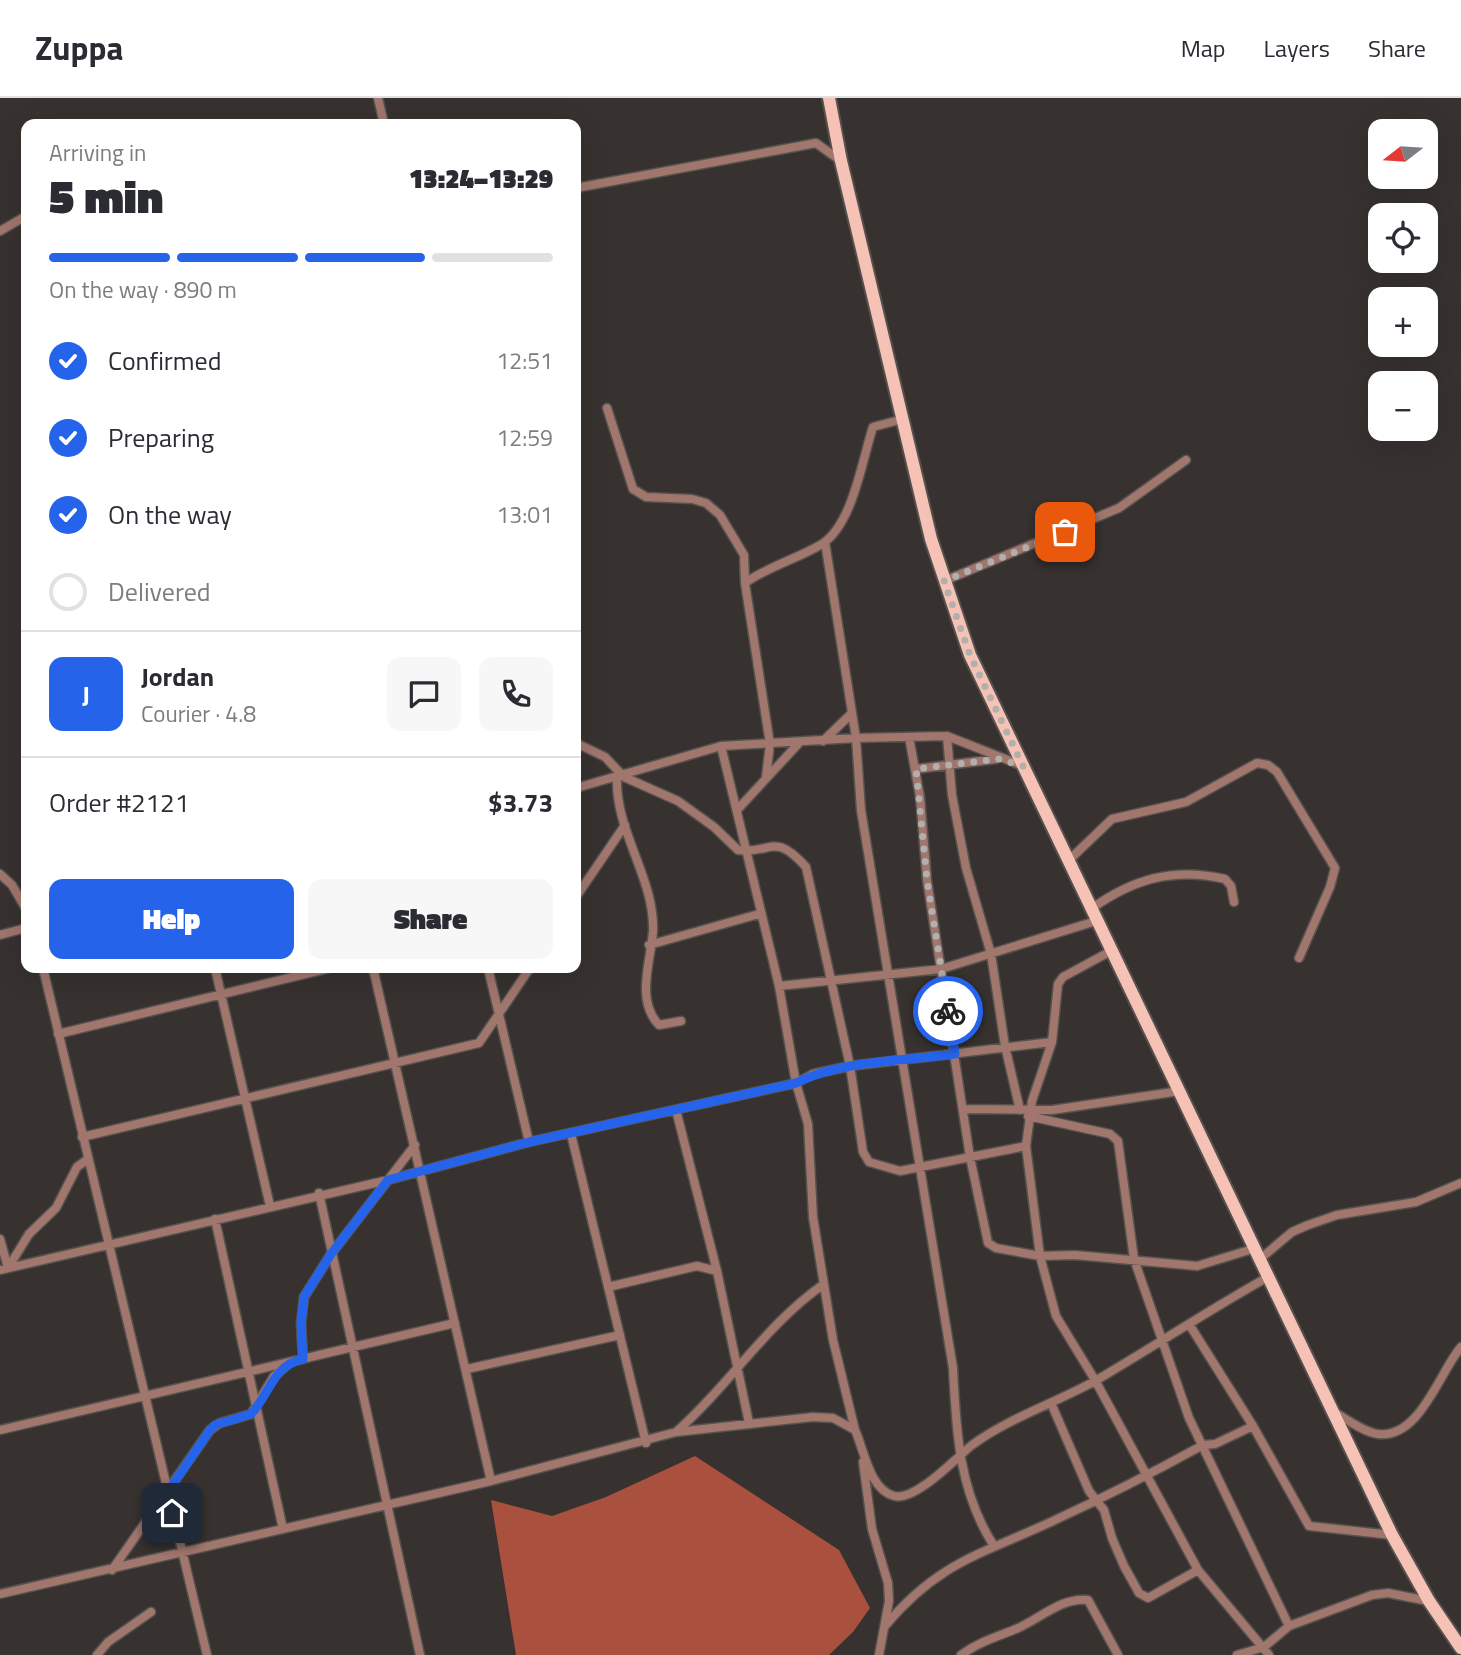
<!DOCTYPE html>
<html lang="en">
<head>
<meta charset="utf-8">
<style>
  body { margin:0; font-family:"Titillium Web",sans-serif; background:#f7f7f7; color:#2b2b33; height:100vh; display:flex; flex-direction:column; font-size:26px; white-space:nowrap }
  * { box-sizing:border-box; margin:0 }
  p { font-size:23px; color:#7c7c81 }
  .icon { flex:none; width:38px; height:38px; fill:none; stroke:currentColor; stroke-width:2; stroke-linecap:round; stroke-linejoin:round }
  .map { position:relative; flex:1; overflow:hidden }
  .details { position:absolute; left:21px; top:21px; width:560px; height:854px; display:flex; flex-direction:column; background:#fff; border-radius:14px; box-shadow:0 7px 28px #0002 }
  .details>* { flex:none }
  .needle { width:46px; rotate:253deg }
  .fabs { position:absolute; left:1368px; top:21px; display:grid; gap:14px }
  .fabs a { display:grid; place-items:center; width:70px; height:70px; border-radius:14px; background:#fff; box-shadow:0 7px 28px #0002; font-size:35px }
  .pin { position:absolute; display:grid; place-items:center; width:60px; height:60px; color:#fff; margin:-30px; border-radius:14px; box-shadow:0 4px 10px #0006 }
  .courier { position:absolute; display:grid; place-items:center; width:70px; height:70px; margin:-35px; border:5px solid #2563eb; border-radius:50%; background:#fff; color:#222; box-shadow:0 2px 9px #0007 }
  .overview em { font-style:normal; font-weight:800 }
  .overview div { display:flex; flex-direction:column-reverse }
  .overview { display:flex; align-items:center; justify-content:space-between; height:119px; padding:0 28px }
  h1 { font-size:46px; font-weight:800; line-height:52px }
  .bar { display:grid; grid-template-columns:repeat(4,1fr); gap:10px 7px; align-content:center; height:84px; padding:0 28px }
  .bar i { height:9px; border-radius:5px; background:#e1e1e2 }
  .bar .current { background:#2563eb }
  .bar p { grid-column:span 4 }
  .line { display:flex; align-items:center; gap:18px; padding:0 28px; border-top:2px solid #e1e1e2 }
  .line div { flex:1 }
  .round { display:grid; place-items:center; flex:none; width:74px; height:74px; border-radius:14px; background:#f7f7f7 }
  ol { padding:0 28px; list-style:none }
  li { display:flex; align-items:center; gap:21px; height:77px }
  li p { margin-inline-start:auto }
  li .icon { padding:7px; border-radius:50%; background:#2563eb; color:#fff; stroke-width:4 }
  li:last-child { color:#7c7c81 }
  li i { width:38px; height:38px; border:4px solid #e1e1e2; border-radius:50% }
  .cta { display:flex; gap:14px; margin-top:auto; padding:14px 28px }
  .cta a { flex:1; height:80px; border-radius:14px; background:#2563eb; color:#fff; font-size:28px; font-weight:800; line-height:80px; text-align:center }
  .cta a+a { background:#f7f7f7; color:#2b2b33 }
  header { display:flex; align-items:center; gap:42px; box-sizing:border-box; height:98px; padding:0 35px; background:#fff; border-bottom:2px solid #e1e1e2 }
  header strong { font-size:33px }
  nav { display:flex; gap:38px; margin-inline-start:auto; font-size:24px }
  .map>svg:first-child { display:block }
  .forest { fill:#a9503e }
  .lines { fill:none; stroke-linecap:round; stroke-linejoin:round }
  .minor-casing { stroke:#56514f; stroke-width:11 }
  .primary-casing { stroke:#56514f; stroke-width:16 }
  .minor { stroke:#a0766d; stroke-width:8 }
  .primary { stroke:#f6c2b6; stroke-width:12 }
  .done { stroke:#b3afad; stroke-width:7; stroke-dasharray:0 12.6 }
  .route { stroke:#2563eb; stroke-width:9 }
</style>
</head>
<body>
<header>
<strong>Zuppa</strong>
<nav><a>Map</a><a>Layers</a><a>Share</a></nav>
</header>
<div class="map">
<svg width="1461" height="1557" viewBox="0 0 1461 1557">
  <rect width="100%" height="100%" fill="#373230"/>
  <path class="forest" d="M 695,1358 L 839,1452 L 870,1510 L 853,1534 L 829,1557 L 516,1557 L 491,1402 L 552,1418 L 606,1399 Z"/>
  <g class="lines">
    <g class="minor-casing">
      <path id="minor" d="M 378,0 L 384,26
        M 576,90 L 816,45 L 841,63
        M 0,133 L 26,118
        M 607,310 L 633,391 L 646,399 L 692,401 L 706,405 L 720,417 L 744,457 L 745,485 C 769,468 797,461 822,446 C 853,426 862,362 873,329 L 903,321
        M 825,444 L 856,640 L 861,712 L 953,1270 C 956,1333 959,1394 994,1448
        M 944,483 L 1119,410 L 1186,362
        M 745,485 L 770,646 L 766,679
        M 947,638 L 952,697 L 966,770 L 991,856 L 1005,948 L 1020,1012
        M 909,639 L 920,699 L 927,782 L 970,1059 L 988,1145 L 996,1150 L 1040,1158 L 1075,1157 L 1197,1168 L 1256,1150
        M 823,643 L 851,616
        M 576,645 L 605,659 L 624,679 L 678,703 L 714,729 L 738,752 C 773,756 773,733 806,769 L 850,968 L 863,1054 L 869,1064 L 900,1073 L 1026,1048
        M 721,648 L 779,888 L 796,985 L 808,1026 L 813,1119 L 833,1242 L 855,1332
        M 916,671 L 996,661
        M 617,680 C 615,733 655,781 653,833 C 651,863 635,902 659,927 L 681,923
        M 576,690 L 721,648 L 856,640 L 947,638 L 1023,668
        M 737,712 L 799,645
        M 1068,763 L 1112,721 L 1186,704 L 1257,665 L 1268,667 L 1277,674 L 1335,770 L 1330,789 L 1299,860
        M 0,776 L 12,787 L 26,811
        M 576,799 L 625,727
        M 1091,811 C 1133,781 1173,769 1225,781 L 1231,788 L 1234,804
        M 0,837 L 26,830
        M 649,847 L 759,816
        M 1111,853 L 1063,879 L 1058,886 L 1052,944 L 1032,1003 L 1026,1048 L 1040,1158 L 1056,1218 L 1095,1282 L 1198,1472 L 1269,1557
        M 43,870 L 207,1557
        M 215,870 L 270,1108
        M 373,870 L 491,1383
        M 488,870 L 529,1044
        M 779,888 L 941,871 L 1096,823
        M 58,936 L 330,870
        M 963,1011 L 1052,1012 L 1180,993
        M 676,1012 L 717,1173 L 749,1325
        M 1028,1018 L 1110,1036 L 1118,1043 L 1134,1161 L 1189,1320 L 1289,1528
        M 571,1036 L 646,1345
        M 82,1039 L 479,945 L 530,870
        M 319,1095 L 420,1557
        M 215,1121 L 283,1431
        M 0,1141 L 8,1170 L 29,1136 L 56,1110 L 77,1069 L 88,1061
        M 1260,1161 L 1292,1134 L 1308,1127 L 1337,1117 L 1416,1104 L 1461,1085
        M 0,1172 L 388,1082 L 529,1044 L 796,985 L 813,976 L 850,968 L 1052,944
        M 608,1189 L 697,1168 L 717,1173
        M 1189,1226 L 1253,1328 L 1309,1428 L 1392,1437
        M 303,1261 L 301,1226 L 304,1199 L 331,1156 L 415,1047
        M 467,1271 L 620,1237
        M 1051,1305 L 1089,1393 L 1104,1412 L 1112,1440 L 1124,1468 L 1139,1495 L 1148,1500 L 1198,1472
        M 1334,1314 C 1347,1321 1363,1334 1378,1336 C 1420,1341 1440,1273 1461,1249
        M 0,1332 L 455,1225
        M 676,1334 C 729,1288 765,1227 824,1186
        M 863,1364 L 872,1431 L 888,1485 L 889,1503 L 879,1557
        M 112,1472 L 210,1332 L 220,1325 L 251,1316 L 274,1278 L 287,1267
        M 0,1496 L 491,1383 L 676,1334 L 813,1319 L 833,1320 L 855,1332 C 864,1351 869,1391 894,1398 C 915,1404 957,1359 972,1347 C 1009,1320 1055,1305 1095,1283 C 1153,1249 1209,1212 1268,1179
        M 885,1528 C 939,1463 983,1456 1055,1422 C 1105,1399 1154,1374 1203,1347 L 1215,1346 L 1253,1328
        M 97,1557 L 108,1544 L 151,1514
        M 961,1557 C 979,1544 996,1539 1016,1531 C 1040,1521 1061,1499 1088,1502 L 1118,1557
        M 1237,1557 L 1264,1549 L 1289,1528 L 1372,1497 L 1388,1495 L 1428,1503"/>
    </g>
    <g class="primary-casing">
      <path id="primary" d="M 829,0 L 841,63 L 931,441 L 970,557 L 1392,1437 L 1429,1503 L 1461,1550"/>
    </g>
    <use href="#minor" class="minor"/>
    <use href="#primary" class="primary"/>
  </g>
  <g class="lines">
    <path class="done" d="M 948,913 L 927,782 L 916,671 L 999,661 L 1023,668 L 970,557 L 944,483 L 1065,434"/>
    <path class="route" d="M 172,1415 L 167,1395 L 210,1332 L 215,1327 L 251,1316 C 270,1296 272,1268 303,1261 L 301,1226 L 304,1199 L 331,1156 L 388,1082 L 529,1044 L 796,985 C 841,962 904,963 955,956 L 948,913"/>
  </g>
</svg>
<div class="fabs">
<a><svg class="needle" viewBox="-14 -14 28 28"><path d="M0-13l5 13h-10z" fill="#e53935"/><path d="M0 13l5-13h-10z" fill="#7c7c81"/></svg></a>
<a><svg class="icon" aria-label="locate" viewBox="0 0 24 24"><circle cx="12" cy="12" r="6"/><path d="M12 2v4M12 18v4M2 12h4M18 12h4"/></svg></a>
<a>+</a>
<a>−</a>
</div>
<div class="pin" style="left:1065px;top:434px;background:#ea580c"><svg class="icon" aria-label="bag" viewBox="0 0 24 24"><path d="M5 8h14l-1 12H6zM9 8a3 3 0 0 1 6 0"/></svg></div>
<div class="pin" style="left:172px;top:1415px;background:#1f2937"><svg class="icon" aria-label="home" viewBox="0 0 24 24"><path d="M3 11l9-7 9 7M6 9v11h12V9"/></svg></div>
<div class="courier" style="left:948px;top:913px"><svg class="icon" aria-label="bike" viewBox="0 0 24 24"><circle cx="6" cy="16" r="4"/><circle cx="18" cy="16" r="4"/><path d="M6 16l4-8h5l3 8M10 8l3 8H6M13 5h3"/></svg></div>
<section class="details">
<div class="overview"><div><h1>5 min</h1><p>Arriving in</p></div><em>13:24–13:29</em></div>
<div class="bar"><i class="current"></i><i class="current"></i><i class="current"></i><i></i><p>On the way · 890 m</p></div>
<ol>
<li><svg class="icon" aria-label="check" viewBox="0 0 24 24"><path d="M5 12l5 5 9-10"/></svg>Confirmed<p>12:51</p></li>
<li><svg class="icon" aria-label="check" viewBox="0 0 24 24"><path d="M5 12l5 5 9-10"/></svg>Preparing<p>12:59</p></li>
<li><svg class="icon" aria-label="check" viewBox="0 0 24 24"><path d="M5 12l5 5 9-10"/></svg>On the way<p>13:01</p></li>
<li><i></i>Delivered</li>
</ol>
<div class="line" style="height:126px"><b class="round" style="background:#2563eb;color:#fff">J</b><div><b>Jordan</b><p>Courier · 4.8</p></div><a class="round"><svg class="icon" aria-label="chat" viewBox="0 0 24 24"><path d="M4 5h16v11H9l-5 4z"/></svg></a><a class="round"><svg class="icon" aria-label="phone" viewBox="0 0 24 24"><path d="M5 4h4l2 5-3 2q2 4 5 5l2-3 5 2v4C11 20 4 13 5 4z"/></svg></a></div>
<div class="line" style="height:91px"><div>Order #2121</div><b>$3.73</b></div>
<div class="cta"><a>Help</a><a>Share</a></div>
</section>
</div>
</body>
</html>
